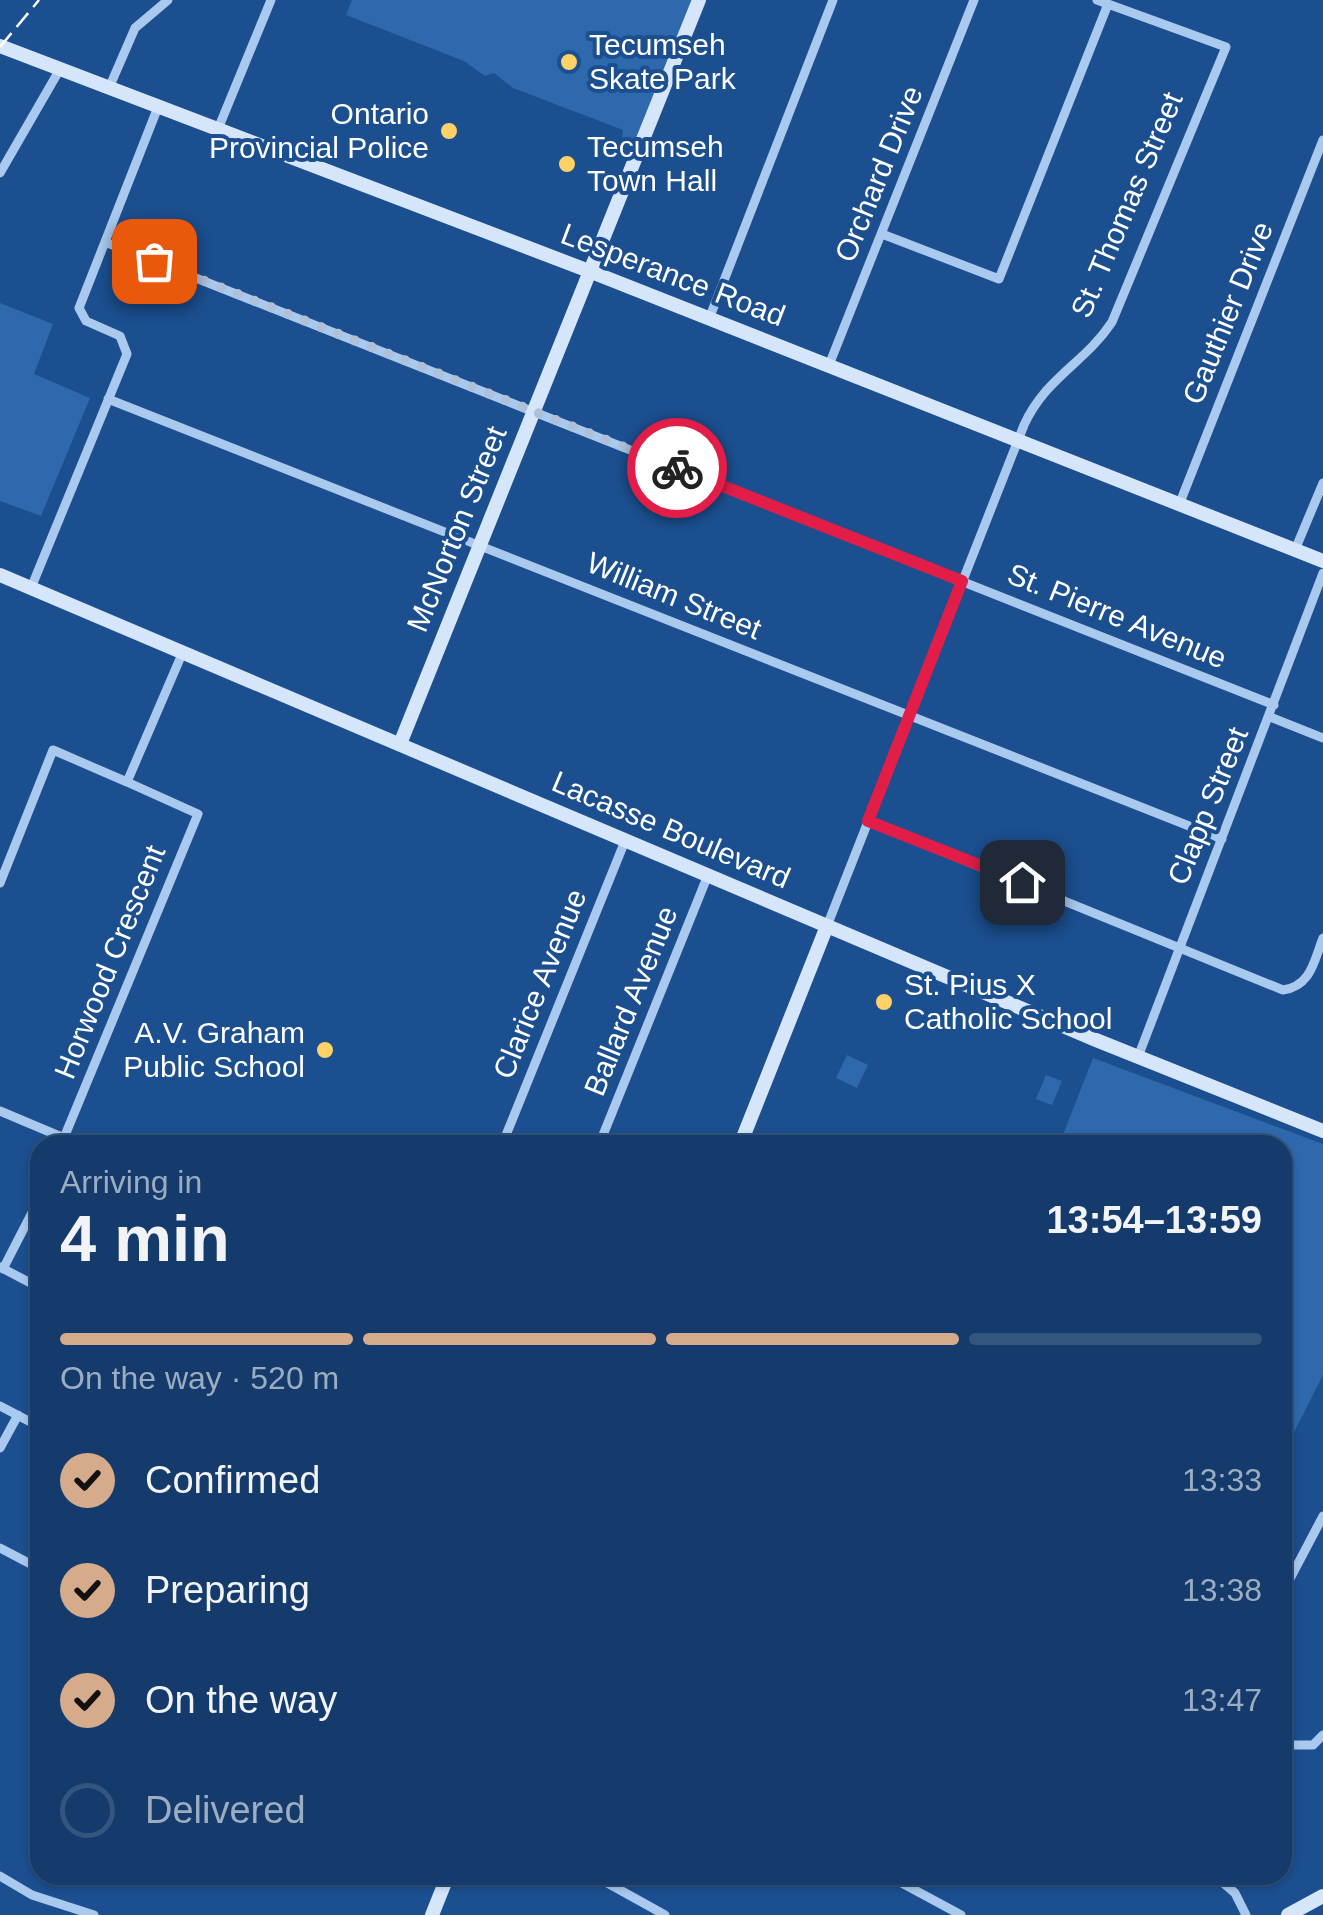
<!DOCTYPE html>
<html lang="en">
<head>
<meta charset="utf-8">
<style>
  body { margin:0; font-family:Arial,sans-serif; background:#1d4271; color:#f1f3f6; height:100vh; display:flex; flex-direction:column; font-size:38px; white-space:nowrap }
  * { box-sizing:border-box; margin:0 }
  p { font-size:32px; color:#9dadc1 }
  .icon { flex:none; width:55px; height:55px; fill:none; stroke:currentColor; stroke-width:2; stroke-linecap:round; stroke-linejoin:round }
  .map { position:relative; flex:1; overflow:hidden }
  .side { position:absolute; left:30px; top:1135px; width:1262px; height:750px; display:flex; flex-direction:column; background:#143b6b; border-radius:30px; box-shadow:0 2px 8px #0004,0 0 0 2px #33557e }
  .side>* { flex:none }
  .pin { position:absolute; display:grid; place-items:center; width:85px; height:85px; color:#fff; margin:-42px; border-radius:20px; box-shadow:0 5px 15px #0006 }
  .courier { position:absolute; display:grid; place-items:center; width:100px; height:100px; margin:-50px; border:8px solid #e11d48; border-radius:50%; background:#fff; color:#222; box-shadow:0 2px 12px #0007 }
  .summary em { font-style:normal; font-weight:700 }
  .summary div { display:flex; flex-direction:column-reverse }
  .summary { display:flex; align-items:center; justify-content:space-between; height:170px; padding:0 30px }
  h1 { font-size:65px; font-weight:700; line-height:75px }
  .bar { display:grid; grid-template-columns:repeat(4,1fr); gap:15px 10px; align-content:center; height:120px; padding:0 30px }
  .bar i { height:12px; border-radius:8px; background:#33557e }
  .bar .current { background:#d6ab8b }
  .bar p { grid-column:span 4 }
  ol { padding:0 30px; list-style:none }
  li { display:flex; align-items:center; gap:30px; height:110px }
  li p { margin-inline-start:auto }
  li .icon { padding:10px; border-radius:50%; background:#d6ab8b; color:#111; stroke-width:4 }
  li:last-child { color:#9dadc1 }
  li i { width:55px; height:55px; border:5px solid #33557e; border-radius:50% }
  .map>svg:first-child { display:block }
  .green { fill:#2e69ad }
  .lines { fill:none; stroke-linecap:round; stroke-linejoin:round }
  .street { stroke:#a9c9ee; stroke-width:9 }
  .secondary { stroke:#d6e6fa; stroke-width:14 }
  .rail { stroke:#fff; stroke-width:2.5; stroke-dasharray:18 8; stroke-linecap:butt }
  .done { stroke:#afc1d8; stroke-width:10; stroke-dasharray:0 18 }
  .route { stroke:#e11d48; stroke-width:12 }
  .poi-dot { fill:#ffd166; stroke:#1b4f8f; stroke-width:4 }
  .labels { text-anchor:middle; stroke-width:8; stroke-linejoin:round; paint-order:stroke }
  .poi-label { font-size:30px; fill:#fff; stroke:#1b4f8f; text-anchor:start }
  .street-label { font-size:30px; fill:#fff; stroke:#1b4f8f }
</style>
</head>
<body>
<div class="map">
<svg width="1323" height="1915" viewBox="0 0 1323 1915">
  <rect width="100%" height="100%" fill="#1b4f8f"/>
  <path class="green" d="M 352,0 L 693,0 L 635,144 L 622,140 L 623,130 L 513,88 L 494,73 L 485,76 L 464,61 L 346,15 Z
    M 0,303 L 53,324 L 34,374 L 90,398 L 41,516 L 0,501 Z
    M 847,1055 L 868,1065 L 857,1088 L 836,1078 Z
    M 1093,1058 L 1323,1144 L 1323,1375 L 1283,1454 L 1282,1145 L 1059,1145 Z
    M 1046,1075 L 1062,1081 L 1052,1105 L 1036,1099 Z"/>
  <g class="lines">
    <path class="street" d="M 109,88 L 135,28 L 168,0
      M 218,129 L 271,0
      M 0,173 L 60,69
      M 882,234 L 999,279 L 1108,4
      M 105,242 L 1274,705
      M 709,319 L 833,0
      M 829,365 L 974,0
      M 108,399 L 1222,839
      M 1179,505 L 1323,140
      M 1295,550 L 1323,483
      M 31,588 L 127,354 L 120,336 L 86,321 L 79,308 L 158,107
      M 1270,717 L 1323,738
      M 868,821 L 1283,990 C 1311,986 1314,961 1323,938
      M 0,883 L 53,750 L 127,782
      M 827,926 L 1024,425 C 1046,377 1085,363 1112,322 L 1226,47 L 1097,0
      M 1138,1057 L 1323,573
      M 0,1111 L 64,1138
      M 61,1145 L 198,814 L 127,782 L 182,654
      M 502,1145 L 625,841
      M 599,1145 L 708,875
      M 0,1267 L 40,1288
      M 3,1269 L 40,1197
      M 0,1406 L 40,1427
      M 0,1448 L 18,1415
      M 0,1548 L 40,1569
      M 1282,1594 L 1323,1516
      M 1282,1745 L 1313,1745 L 1323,1735
      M 593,1875 L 665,1915
      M 887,1875 L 961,1915
      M 1214,1875 L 1235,1893 L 1246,1915
      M 0,1876 L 32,1895 L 94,1915"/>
    <path class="secondary" d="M 0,46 L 589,271 L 1323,561
      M 0,575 L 1096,1040 L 1323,1131
      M 400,744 L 699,0
      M 740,1145 L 827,926
      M 432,1915 L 448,1875
      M 1288,1915 L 1323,1896"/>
    <path class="rail" d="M 0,47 L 39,0"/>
  </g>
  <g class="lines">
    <path class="done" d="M 154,261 L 677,468"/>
    <path class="route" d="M 677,468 L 962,581 L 868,821 L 1022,882"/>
  </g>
  <g class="poi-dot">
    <circle cx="569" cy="62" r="10"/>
    <circle cx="449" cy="131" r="10"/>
    <circle cx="567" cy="164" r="10"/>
    <circle cx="884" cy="1002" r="10"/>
    <circle cx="325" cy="1050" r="10"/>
  </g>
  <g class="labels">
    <g class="poi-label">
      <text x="589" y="55">Tecumseh<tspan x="589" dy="34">Skate Park</tspan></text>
      <text x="429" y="124" text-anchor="end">Ontario<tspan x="429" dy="34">Provincial Police</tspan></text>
      <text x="587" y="157">Tecumseh<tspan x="587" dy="34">Town Hall</tspan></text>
      <text x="904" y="995">St. Pius X<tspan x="904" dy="34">Catholic School</tspan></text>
      <text x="305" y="1043" text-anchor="end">A.V. Graham<tspan x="305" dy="34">Public School</tspan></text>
    </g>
    <g class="street-label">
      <text transform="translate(879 174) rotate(-68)" y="10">Orchard Drive</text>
      <text transform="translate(1127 205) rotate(-67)" y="10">St. Thomas Street</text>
      <text transform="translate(673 275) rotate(21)" y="10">Lesperance Road</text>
      <text transform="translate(1228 313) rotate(-68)" y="10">Gauthier Drive</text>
      <text transform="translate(457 529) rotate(-68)" y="10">McNorton Street</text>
      <text transform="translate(674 596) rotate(22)" y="10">William Street</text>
      <text transform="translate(1117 616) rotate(22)" y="10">St. Pierre Avenue</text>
      <text transform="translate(1208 806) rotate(-68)" y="10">Clapp Street</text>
      <text transform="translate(671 830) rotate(23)" y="10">Lacasse Boulevard</text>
      <text transform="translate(110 962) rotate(-68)" y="10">Horwood Crescent</text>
      <text transform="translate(540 984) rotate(-68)" y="10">Clarice Avenue</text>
      <text transform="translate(631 1001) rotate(-68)" y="10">Ballard Avenue</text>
    </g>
  </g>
</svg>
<div class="pin" style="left:154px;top:261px;background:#ea580c"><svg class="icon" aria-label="bag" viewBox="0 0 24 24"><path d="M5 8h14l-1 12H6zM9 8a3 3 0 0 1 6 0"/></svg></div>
<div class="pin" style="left:1022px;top:882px;background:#1f2937"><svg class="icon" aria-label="home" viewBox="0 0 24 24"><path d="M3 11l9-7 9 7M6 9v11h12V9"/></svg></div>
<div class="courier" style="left:677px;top:468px"><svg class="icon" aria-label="bike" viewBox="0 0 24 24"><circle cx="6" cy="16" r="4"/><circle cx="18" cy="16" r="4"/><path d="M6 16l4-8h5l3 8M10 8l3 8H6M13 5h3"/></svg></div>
<section class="side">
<div class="summary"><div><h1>4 min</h1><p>Arriving in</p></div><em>13:54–13:59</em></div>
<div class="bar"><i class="current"></i><i class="current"></i><i class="current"></i><i></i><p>On the way · 520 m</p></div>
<ol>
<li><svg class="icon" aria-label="check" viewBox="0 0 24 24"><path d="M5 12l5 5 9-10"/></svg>Confirmed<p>13:33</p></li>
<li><svg class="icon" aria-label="check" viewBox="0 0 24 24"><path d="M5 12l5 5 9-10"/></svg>Preparing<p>13:38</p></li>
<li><svg class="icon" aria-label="check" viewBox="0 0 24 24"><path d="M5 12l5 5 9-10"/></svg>On the way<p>13:47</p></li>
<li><i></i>Delivered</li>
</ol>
</section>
</div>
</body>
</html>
